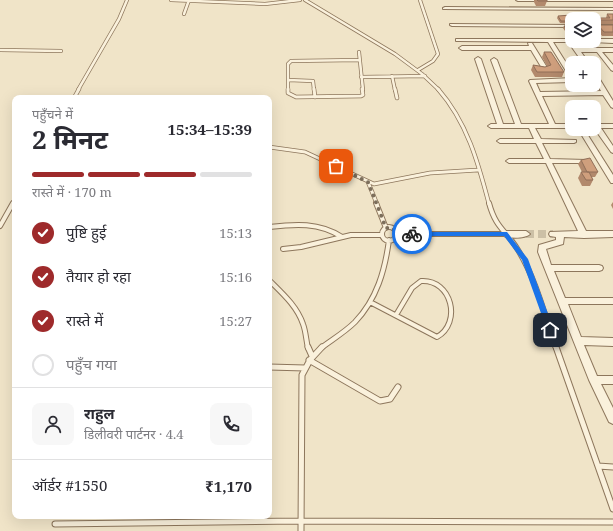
<!DOCTYPE html>
<html lang="hi">
<head>
<meta charset="utf-8">
<style>
  body { margin:0; font-family:"Noto Serif","Noto Sans Devanagari",serif; background:#f7f7f7; color:#2b2b33; height:100vh; display:flex; flex-direction:column; font-size:15px; white-space:nowrap }
  * { box-sizing:border-box; margin:0 }
  p { font-size:13px; color:#7c7c81 }
  .icon { flex:none; width:22px; height:22px; fill:none; stroke:currentColor; stroke-width:2; stroke-linecap:round; stroke-linejoin:round }
  .map { position:relative; flex:1; overflow:hidden }
  .sheet { position:absolute; left:12px; top:95px; width:260px; height:424px; display:flex; flex-direction:column; background:#fff; border-radius:8px; box-shadow:0 4px 16px #0002 }
  .sheet>* { flex:none }
  .fabs { position:absolute; left:565px; top:12px; display:grid; gap:8px }
  .fabs a { display:grid; place-items:center; width:36px; height:36px; border-radius:8px; background:#fff; box-shadow:0 4px 16px #0002; font-size:20px }
  .pin { position:absolute; display:grid; place-items:center; width:34px; height:34px; color:#fff; margin:-17px; border-radius:8px; box-shadow:0 2px 6px #0006 }
  .courier { position:absolute; display:grid; place-items:center; width:40px; height:40px; margin:-20px; border:3px solid #1a73e8; border-radius:50%; background:#fff; color:#222; box-shadow:0 1px 5px #0007 }
  .headline em { font-style:normal; font-weight:700 }
  .headline div { display:flex; flex-direction:column-reverse }
  .headline { display:flex; align-items:center; justify-content:space-between; height:68px; padding:0 20px }
  h1 { font-size:26px; font-weight:700; line-height:30px }
  .bar { display:grid; grid-template-columns:repeat(4,1fr); gap:6px 4px; align-content:center; height:48px; padding:0 20px }
  .bar i { height:5px; border-radius:3px; background:#e1e1e2 }
  .bar .selected { background:#9e2a2b }
  .bar p { grid-column:span 4 }
  .line { display:flex; align-items:center; gap:10px; padding:0 20px; border-top:1px solid #e1e1e2 }
  .line div { flex:1 }
  .round { display:grid; place-items:center; flex:none; width:42px; height:42px; border-radius:8px; background:#f7f7f7 }
  ol { padding:0 20px; list-style:none }
  li { display:flex; align-items:center; gap:12px; height:44px }
  li p { margin-inline-start:auto }
  li .icon { padding:4px; border-radius:50%; background:#9e2a2b; color:#fff; stroke-width:4 }
  li:last-child { color:#7c7c81 }
  li i { width:22px; height:22px; border:2px solid #e1e1e2; border-radius:50% }
  .map>svg:first-child { display:block }
  .lines { fill:none; stroke-linecap:round; stroke-linejoin:round }
  .street-tunnel { stroke:#ccc0a6; stroke-width:8; stroke-dasharray:8 4; stroke-linecap:butt }
  .lane-far3-casing { stroke:#8d765c; stroke-width:4 }
  .lane-far2-casing { stroke:#8d765c; stroke-width:4.5 }
  .lane-far1-casing { stroke:#8d765c; stroke-width:6 }
  .lane-casing { stroke:#8d765c; stroke-width:7 }
  .street-casing { stroke:#8d765c; stroke-width:2 }
  .lane-far3 { stroke:#faf1dc; stroke-width:2.5 }
  .lane-far2 { stroke:#faf1dc; stroke-width:3 }
  .lane-far1 { stroke:#faf1dc; stroke-width:4 }
  .lane { stroke:#faf1dc; stroke-width:5 }
  .street { fill:#faf1dc; fill-rule:evenodd }
  .wall { fill:#b2896c }
  .building { fill:#cf9f7d; stroke:#916f58 }
  .route { fill:#1a73e8 }
  .done { stroke:#7c6e5b; stroke-width:4; stroke-dasharray:0 7.2 }
</style>
</head>
<body>
<div class="map">
<svg width="613" height="531" viewBox="0 0 613 531">
  <rect width="100%" height="100%" fill="#f0e4c8"/>
  <g class="lines">
    <path class="street-tunnel" d="M 526,234 L 553,234"/>
    <g class="lane-far3-casing">
      <path id="lane-far3" d="M 171,0 L 265,4 L 300,0
        M 305,0 L 395,54 L 422,74 L 439,90
        M 184,14 L 189,0
        M 0,50 L 61,51
        M 359,52 L 363,90
        M 418,70 L 433,61 L 438,54 L 420,0
        M 392,76 L 395,90
        M 361,77 L 425,76
        M 288,80 L 313,81 L 314,90
        M 78,90 L 119,19 L 127,0
        M 288,90 L 288,64 L 291,61 L 359,60"/>
    </g>
    <g class="lane-far2-casing">
      <path id="lane-far2" d="M 288,89 L 288,93 L 296,97 L 361,96 L 363,95 L 362,89
        M 314,89 L 315,97
        M 395,89 L 397,98
        M 438,89 C 467,122 478,162 489,204
        M 74,98 L 79,89
        M 269,147 L 305,152 L 374,184 L 430,173 L 478,170
        M 368,182 L 377,204
        M 13,204 L 15,200"/>
    </g>
    <g class="lane-far1-casing">
      <path id="lane-far1" d="M 376,203 L 386,228
        M 489,203 C 496,229 506,230 518,250 C 536,279 545,316 556,348
        M 0,226 L 13,203
        M382 234a7 7 0 1 1 14 0a7 7 0 1 1-14 0Z
        M 269,227 C 295,224 319,222 342,237
        M 398,234 L 505,234
        M 283,249 L 301,247 L 351,235 L 381,235
        M 269,280 C 282,293 297,306 303,324 C 306,332 306,340 308,348
        M 370,302 L 437,337 C 462,323 452,279 421,281 L 412,288 L 396,315
        M 321,348 C 333,339 345,332 355,322 C 377,299 385,270 389,240"/>
    </g>
    <g class="lane-casing">
      <path id="lane" d="M 308,347 L 312,356
        M 556,347 L 613,509
        M 309,360 L 380,401 L 390,399 L 398,387
        M 269,367 L 305,368
        M 598,466 L 613,467
        M 55,524 L 301,521 L 613,522
        M 301,531 L 302,375 L 310,360 L 322,347"/>
    </g>
    <g class="street-casing">
      <path id="street" d="M 516,0 L 613,0 L 613,1 L 518,1 Z
        M 445,7 L 613,8 L 613,10 L 443,9 L 443,8 Z
        M 450,24 L 572,25 L 572,27 L 452,26 L 450,25 Z
        M 594,25 L 613,25 L 613,27 L 594,27 Z
        M 456,39 L 572,39 L 572,41 L 575,41 L 574,42 L 553,42 L 572,72 L 572,78 L 569,76 L 548,42 L 458,41 L 456,41 Z
        M 594,39 L 613,39 L 613,43 L 592,42 L 591,41 L 594,41 Z
        M 528,43 L 532,43 L 548,69 L 547,70 L 543,70 L 531,50 L 462,50 L 459,48 L 462,46 L 529,46 Z
        M 572,45 L 576,45 L 578,48 L 613,48 L 613,52 L 602,52 L 613,65 L 613,71 L 611,70 L 597,52 L 581,52 L 589,63 L 583,63 L 571,46 Z
        M 478,57 L 481,59 L 503,124 L 515,124 L 491,60 L 494,58 L 497,60 L 521,124 L 549,124 L 529,81 L 530,80 L 572,78 L 572,82 L 536,83 L 540,92 L 601,91 L 594,79 L 594,72 L 596,73 L 613,101 L 613,108 L 611,107 L 603,95 L 542,96 L 555,124 L 572,124 L 572,128 L 535,128 L 541,139 L 576,140 L 576,142 L 574,143 L 542,143 L 550,159 L 586,160 L 587,161 L 584,163 L 552,163 L 586,231 L 613,231 L 613,237 L 584,238 L 564,237 L 563,244 L 546,249 L 551,265 L 599,265 L 602,266 L 603,268 L 602,270 L 599,271 L 554,271 L 565,298 L 613,298 L 613,304 L 568,304 L 581,337 L 613,338 L 613,346 L 584,345 L 597,376 L 613,376 L 613,384 L 601,384 L 613,408 L 613,424 L 609,422 L 589,380 L 538,252 L 539,245 L 556,240 L 556,237 L 550,236 L 549,234 L 550,232 L 578,231 L 546,163 L 509,163 L 506,161 L 509,159 L 544,159 L 536,143 L 500,143 L 497,141 L 500,139 L 534,139 L 529,128 L 491,128 L 488,126 L 491,124 L 497,124 L 475,59 Z
        M 594,124 L 613,124 L 613,128 L 601,128 L 613,146 L 613,153 L 611,152 L 594,128 Z
        M 578,129 L 584,129 L 613,175 L 613,183 L 611,183 Z
        M 505,231 L 526,231 L 530,234 C 525,239 506,239 501,234 Z"/>
    </g>
    <use href="#lane-far3" class="lane-far3"/>
    <use href="#lane-far2" class="lane-far2"/>
    <use href="#lane-far1" class="lane-far1"/>
    <use href="#lane" class="lane"/>
    <use href="#street" class="street"/>
  </g>
  <path class="wall" d="M 534,0 L 547,0 L 547,1 L 545,6 L 536,6 L 534,2 Z
    M 607,14 L 613,14 L 613,24 L 594,24 L 594,19 L 592,19 L 592,18 L 606,18 Z
    M 558,16 L 572,19 L 572,24 L 560,23 L 557,18 Z
    M 572,25 L 572,31 L 565,31 L 563,28 L 564,26 Z
    M 598,25 L 613,25 L 613,36 L 602,36 L 596,28 Z
    M 544,52 L 564,72 L 562,77 L 535,77 L 531,70 L 533,65 L 545,67 L 547,66 L 542,57 Z
    M 581,160 L 598,172 L 595,177 L 592,177 L 593,180 L 590,186 L 582,186 L 578,178 L 581,172 L 582,172 L 578,164 Z
    M 613,202 L 613,209 L 611,205 Z"/>
  <path class="building" d="M 537,0 L 547,0 L 547,1 L 538,1 Z
    M 607,14 L 613,14 L 613,20 L 595,20 L 592,18 L 610,18 Z
    M 571,15 L 573,19 L 572,19 L 572,21 L 561,21 L 558,16 Z
    M 572,25 L 572,29 L 566,29 L 564,26 Z
    M 598,25 L 613,25 L 613,32 L 604,32 Z
    M 544,52 L 551,52 L 564,72 L 537,72 L 533,65 L 545,67 L 551,65 Z
    M 590,158 L 598,172 L 587,172 L 581,160 Z
    M 581,172 L 589,172 L 593,180 L 586,180 Z"/>
  <path class="route" d="M 412,232 L 507,232 L 528,259 L 554,330 L 553,332 L 548,332 L 547,330 L 522,260 L 504,236 L 412,236 L 409,234 Z"/>
  <g class="lines">
    <path class="done" d="M 336,166 L 368,182 L 386,228 L 392,228 L 398,234 L 412,234"/>
  </g>
</svg>
<div class="fabs">
<a><svg class="icon" aria-label="layers" viewBox="0 0 24 24"><path d="M12 4l9 5-9 5-9-5zM3 14l9 5 9-5"/></svg></a>
<a>+</a>
<a>−</a>
</div>
<div class="pin" style="left:336px;top:166px;background:#ea580c"><svg class="icon" aria-label="bag" viewBox="0 0 24 24"><path d="M5 8h14l-1 12H6zM9 8a3 3 0 0 1 6 0"/></svg></div>
<div class="pin" style="left:550px;top:330px;background:#1f2937"><svg class="icon" aria-label="home" viewBox="0 0 24 24"><path d="M3 11l9-7 9 7M6 9v11h12V9"/></svg></div>
<div class="courier" style="left:412px;top:234px"><svg class="icon" aria-label="bike" viewBox="0 0 24 24"><circle cx="6" cy="16" r="4"/><circle cx="18" cy="16" r="4"/><path d="M6 16l4-8h5l3 8M10 8l3 8H6M13 5h3"/></svg></div>
<section class="sheet">
<div class="headline"><div><h1>2 मिनट</h1><p>पहुँचने में</p></div><em>15:34–15:39</em></div>
<div class="bar"><i class="selected"></i><i class="selected"></i><i class="selected"></i><i></i><p>रास्ते में · 170 m</p></div>
<ol>
<li><svg class="icon" aria-label="check" viewBox="0 0 24 24"><path d="M5 12l5 5 9-10"/></svg>पुष्टि हुई<p>15:13</p></li>
<li><svg class="icon" aria-label="check" viewBox="0 0 24 24"><path d="M5 12l5 5 9-10"/></svg>तैयार हो रहा<p>15:16</p></li>
<li><svg class="icon" aria-label="check" viewBox="0 0 24 24"><path d="M5 12l5 5 9-10"/></svg>रास्ते में<p>15:27</p></li>
<li><i></i>पहुँच गया</li>
</ol>
<div class="line" style="height:72px"><a class="round"><svg class="icon" aria-label="person" viewBox="0 0 24 24"><circle cx="12" cy="8" r="4"/><path d="M4 21q1-7 8-7t8 7"/></svg></a><div><b>राहुल</b><p>डिलीवरी पार्टनर · 4.4</p></div><a class="round"><svg class="icon" aria-label="phone" viewBox="0 0 24 24"><path d="M5 4h4l2 5-3 2q2 4 5 5l2-3 5 2v4C11 20 4 13 5 4z"/></svg></a></div>
<div class="line" style="height:52px"><div>ऑर्डर #1550</div><b>₹1,170</b></div>
</section>
</div>
</body>
</html>
